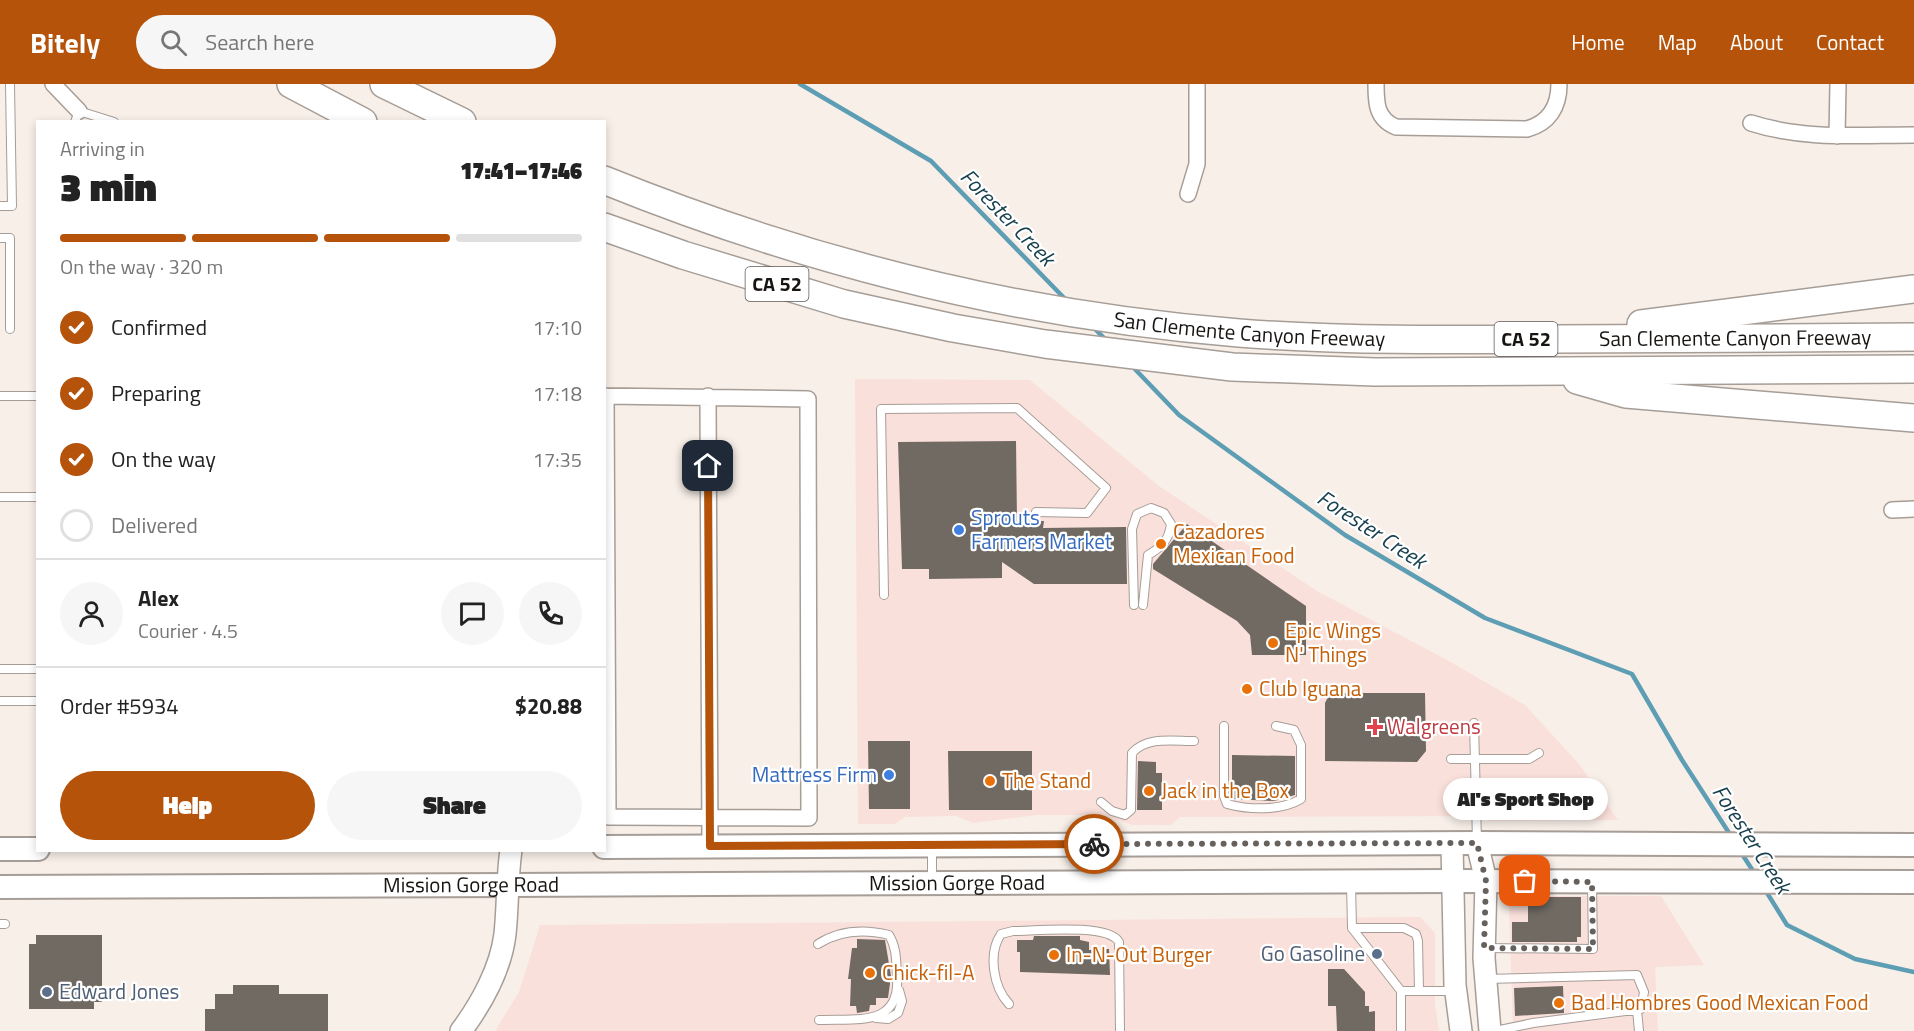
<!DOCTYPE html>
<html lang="en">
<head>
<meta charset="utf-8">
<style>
  body { margin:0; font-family:"Titillium Web",sans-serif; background:#f6f6f6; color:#222; height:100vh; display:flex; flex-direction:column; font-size:22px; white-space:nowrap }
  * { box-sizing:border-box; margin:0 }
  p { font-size:20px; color:#767676 }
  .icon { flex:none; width:33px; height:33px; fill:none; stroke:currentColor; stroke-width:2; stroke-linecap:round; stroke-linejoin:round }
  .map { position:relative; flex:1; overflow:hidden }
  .drawer { position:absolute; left:36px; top:36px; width:570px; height:732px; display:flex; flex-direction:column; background:#fff; border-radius:0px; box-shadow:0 3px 9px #0003 }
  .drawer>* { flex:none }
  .pin { position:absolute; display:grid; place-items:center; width:51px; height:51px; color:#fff; margin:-26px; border-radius:12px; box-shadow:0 3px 9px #0006 }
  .courier { position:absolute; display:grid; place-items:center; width:60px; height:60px; margin:-30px; border:4px solid #b45309; border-radius:50%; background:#fff; color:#222; box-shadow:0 2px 8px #0007 }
  .bubble { position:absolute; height:42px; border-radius:21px; background:#fff; box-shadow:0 3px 9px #0003; font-size:20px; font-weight:800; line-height:42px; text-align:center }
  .overview em { font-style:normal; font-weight:800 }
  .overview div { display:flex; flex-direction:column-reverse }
  .overview { display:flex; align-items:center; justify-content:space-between; height:102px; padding:0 24px }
  h1 { font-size:39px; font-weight:800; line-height:45px }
  .bar { display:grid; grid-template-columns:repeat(4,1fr); gap:9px 6px; align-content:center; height:72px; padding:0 24px }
  .bar i { height:8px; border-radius:4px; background:#e0e0e0 }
  .bar .current { background:#b45309 }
  .bar p { grid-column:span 4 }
  .line { display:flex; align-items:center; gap:15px; padding:0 24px; border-top:2px solid #e0e0e0 }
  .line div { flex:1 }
  .round { display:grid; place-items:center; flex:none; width:63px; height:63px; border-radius:32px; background:#f6f6f6 }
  ol { padding:0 24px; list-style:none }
  li { display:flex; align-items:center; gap:18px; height:66px }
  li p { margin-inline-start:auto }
  li .icon { padding:6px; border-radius:50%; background:#b45309; color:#fff; stroke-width:4 }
  li:last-child { color:#767676 }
  li i { width:33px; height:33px; border:3px solid #e0e0e0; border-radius:50% }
  .action { display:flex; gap:12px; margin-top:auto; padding:12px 24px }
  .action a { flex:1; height:69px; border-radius:36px; background:#b45309; color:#fff; font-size:24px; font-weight:800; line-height:69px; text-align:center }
  .action a+a { background:#f6f6f6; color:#222 }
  header { display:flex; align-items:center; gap:36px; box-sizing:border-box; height:84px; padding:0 30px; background:#b45309; color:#fff }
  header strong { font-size:28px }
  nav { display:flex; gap:33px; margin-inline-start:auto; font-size:21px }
  .search { width:420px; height:54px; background:#f6f6f6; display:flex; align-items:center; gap:15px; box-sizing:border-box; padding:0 21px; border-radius:33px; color:#767676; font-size:22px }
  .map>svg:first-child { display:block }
  .commercial { fill:#fae0da }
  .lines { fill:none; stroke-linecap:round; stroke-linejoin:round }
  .stream { stroke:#5e9eb4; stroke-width:4.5 }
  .building { fill:#706a63 }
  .lane-casing { stroke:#a69d97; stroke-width:10 }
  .street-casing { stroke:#a69d97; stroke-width:18 }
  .secondary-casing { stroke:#a69d97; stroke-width:24 }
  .primary-casing { stroke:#a69d97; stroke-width:26 }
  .highway-casing { stroke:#a69d97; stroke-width:30 }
  .lane { stroke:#fff; stroke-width:8 }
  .street { stroke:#fff; stroke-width:15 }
  .secondary { stroke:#fff; stroke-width:21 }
  .primary { stroke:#fff; stroke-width:22 }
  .highway { stroke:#fff; stroke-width:27 }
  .done { stroke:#66615d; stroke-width:6; stroke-dasharray:0 10.8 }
  .route { stroke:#b45309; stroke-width:8 }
  .shop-dot { fill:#3f7fe0; stroke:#fff; stroke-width:2 }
  .food-dot { fill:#e8710a; stroke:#fff; stroke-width:2 }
  .health-dot { fill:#e0444e; stroke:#fff; stroke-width:2 }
  .service-dot { fill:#5c6f8a; stroke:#fff; stroke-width:2 }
  .labels { text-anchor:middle; stroke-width:4.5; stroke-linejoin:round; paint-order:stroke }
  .shield { fill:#fff; stroke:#5d5a59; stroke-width:1.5 }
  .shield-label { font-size:20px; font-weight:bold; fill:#171412 }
  .street-label { font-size:21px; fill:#171412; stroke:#fff }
  .shop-label { font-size:21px; fill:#366cbe; stroke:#fff; text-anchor:start }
  .food-label { font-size:21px; fill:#c56008; stroke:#fff; text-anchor:start }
  .health-label { font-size:21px; fill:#be3a42; stroke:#fff; text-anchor:start }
  .service-label { font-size:21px; fill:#4e5e75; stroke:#fff; text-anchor:end }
  .water-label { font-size:22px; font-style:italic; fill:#18414f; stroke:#fff }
</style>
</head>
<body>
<header>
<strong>Bitely</strong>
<div class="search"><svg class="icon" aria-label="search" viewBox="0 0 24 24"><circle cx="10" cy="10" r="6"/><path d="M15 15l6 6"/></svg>Search here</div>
<nav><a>Home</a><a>Map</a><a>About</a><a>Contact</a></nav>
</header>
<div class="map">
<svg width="1914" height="947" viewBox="0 0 1914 947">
  <rect width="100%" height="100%" fill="#f8efe8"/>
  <path class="commercial" d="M 855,295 L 1030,296 L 1159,402 L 1317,507 L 1447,576 L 1525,621 L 1579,680 L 1618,736 L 1490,737 L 1484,732 L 1180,733 L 1171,741 L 1133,741 L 1101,731 L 1037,731 L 973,739 L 956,732 L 905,733 L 895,740 L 858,740 Z
    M 1525,812 L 1661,812 L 1704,881 L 1655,883 L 1658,947 L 1513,947 L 1509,821 Z
    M 1420,833 L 1435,849 L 1435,919 L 1439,947 L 495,947 L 519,908 L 540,841 Z"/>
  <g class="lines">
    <path class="stream" d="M 800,0 L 931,77 L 1068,218
      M 1093,243 L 1106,256
      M 1131,281 L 1179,331 L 1345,451 L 1485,534 L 1632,590 L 1682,676 L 1731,752
      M 1740,767 L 1755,790
      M 1764,804 L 1787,841 L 1855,875 L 1914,888"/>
  </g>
  <path class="building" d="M 1016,357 L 1017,437 L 1044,437 L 1043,444 L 1126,443 L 1127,500 L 1034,500 L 1002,478 L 1002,494 L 929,495 L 929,485 L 902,485 L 898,358 Z
    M 1187,440 L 1306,522 L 1306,571 L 1252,571 L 1250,551 L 1237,537 L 1153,485 L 1153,480 Z
    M 1334,609 L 1425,609 L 1426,667 L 1417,678 L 1325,677 L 1325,619 L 1329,611 Z
    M 868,657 L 910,657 L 910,725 L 869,725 Z
    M 948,667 L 1032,667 L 1032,726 L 949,726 Z
    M 1232,671 L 1295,672 L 1295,711 L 1274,717 L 1232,715 Z
    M 1138,677 L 1156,678 L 1156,689 L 1162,689 L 1162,726 L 1137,726 Z
    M 1528,813 L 1581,813 L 1581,853 L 1577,853 L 1577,858 L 1512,858 L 1512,838 L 1528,838 Z
    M 36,851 L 102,851 L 102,918 L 94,918 L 94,925 L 29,925 L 29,860 L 36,860 Z
    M 1034,852 L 1080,852 L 1080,856 L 1089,858 L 1089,866 L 1109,865 L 1110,891 L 1020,888 L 1020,868 L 1017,868 L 1017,856 L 1033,856 Z
    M 857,855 L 885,856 L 891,892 L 888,914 L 876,914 L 876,921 L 870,921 L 869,927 L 857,929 L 856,922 L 850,922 L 851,895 L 848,895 L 852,864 L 857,864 Z
    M 1328,885 L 1344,885 L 1365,908 L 1365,922 L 1369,922 L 1369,928 L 1375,927 L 1375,947 L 1337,947 L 1336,922 L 1328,922 Z
    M 233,901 L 279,901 L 279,910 L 328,910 L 328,947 L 205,947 L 205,925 L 215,925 L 215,910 L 233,910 Z
    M 1563,902 L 1564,929 L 1515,932 L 1514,904 Z"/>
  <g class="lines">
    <g class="lane-casing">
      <path id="lane" d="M 75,38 L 79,27 L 114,38
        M 0,122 L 12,122 L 10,0
        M 0,154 L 10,154 L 10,245
        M 0,312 L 38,312
        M 0,413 L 38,413
        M 884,511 L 881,325 L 1017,324 L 1106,404 L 1087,429 L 1036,428
        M 1134,521 L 1132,445 L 1137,430 L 1151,424 L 1164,429 L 1171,440 C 1169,456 1162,463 1148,471 L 1143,521
        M 0,585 L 38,585
        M 0,617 L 38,617
        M 1474,639 L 1477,757
        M 1224,642 L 1224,712 L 1227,720 C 1249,726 1281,727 1301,715 L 1301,661 L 1294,646 L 1276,642
        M 1451,675 L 1529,675 L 1539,669
        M 1101,718 L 1112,727 L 1125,731 L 1131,726 L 1132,669 C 1147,652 1173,657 1194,657
        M 932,762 L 932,798
        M 1351,800 L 1352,844 L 1401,907
        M 0,840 L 5,840
        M 1352,844 L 1404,844 L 1416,850 L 1418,857 L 1419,907
        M 818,860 C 840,846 864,845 889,851 C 897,864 896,877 897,892 C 901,944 856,934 819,936
        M 1484,864 L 1593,865 L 1592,799
        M 1486,895 L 1637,891 L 1644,908 L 1641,925 L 1533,939 L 1495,947
        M 1009,920 C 993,903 988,869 1001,850 L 1013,847 C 1034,847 1108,839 1119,858 L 1120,947
        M 1637,926 L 1639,947
        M 876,934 L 888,935 L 898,929 L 902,917 L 899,906
        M 1401,947 L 1401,907 L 1455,907"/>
    </g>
    <g class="street-casing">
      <path id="street" d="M 53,0 L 79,27
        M 1376,0 C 1376,18 1376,35 1396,43 L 1527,45 C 1549,39 1559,23 1559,0
        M 1751,39 C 1804,56 1859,51 1914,51
        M 1837,52 L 1838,0
        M 1188,110 L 1197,80 L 1197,0
        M 604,312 L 606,312 L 808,315 L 809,734 L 608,733 L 606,312
        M 708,312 L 710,762
        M 1892,426 L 1914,425"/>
    </g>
    <g class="secondary-casing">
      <path id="secondary" d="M 1477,759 L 1486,797 L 1484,874 L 1490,947
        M 1452,761 L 1455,901 L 1461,947
        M 461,947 C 481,920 501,884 505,850 C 508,822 507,794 511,766"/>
    </g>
    <g class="primary-casing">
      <g id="primary">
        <path d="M 604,763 L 1477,759 L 1914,761"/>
        <path d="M 0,765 L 38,765"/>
        <path id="s1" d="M 0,803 L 1453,797 L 1914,798"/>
      </g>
    </g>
    <g class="highway-casing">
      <g id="highway">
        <path d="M 291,0 L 363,38"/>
        <path d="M 384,0 L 462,38"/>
        <path id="s2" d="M 604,96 C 807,178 1021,232 1239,249 C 1344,257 1448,256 1553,255 C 1673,255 1794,254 1914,253"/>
        <path d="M 604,143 L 683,171 L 844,220 L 953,244 L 1045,260 L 1232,283 L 1375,288 L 1914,285"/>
        <path d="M 1641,240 L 1914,205"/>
        <path d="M 1577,296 L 1626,310 L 1914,334"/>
      </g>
    </g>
    <use href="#lane" class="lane"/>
    <use href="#street" class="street"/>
    <use href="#secondary" class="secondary"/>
    <use href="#primary" class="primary"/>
    <use href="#highway" class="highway"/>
  </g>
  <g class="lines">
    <path class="done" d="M 1094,760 L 1477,759 L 1486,797 L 1484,864 L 1593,865 L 1592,798 L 1525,797"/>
    <path class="route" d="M 708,382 L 710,762 L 1094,760"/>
  </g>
  <g class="shop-dot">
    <circle cx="959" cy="446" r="6"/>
    <circle cx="889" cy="691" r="6"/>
  </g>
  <g class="food-dot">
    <circle cx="1161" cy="460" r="6"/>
    <circle cx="1273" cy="559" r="6"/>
    <circle cx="1247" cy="605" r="6"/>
    <circle cx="990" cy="697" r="6"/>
    <circle cx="1149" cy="707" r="6"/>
    <circle cx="1054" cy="871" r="6"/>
    <circle cx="870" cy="889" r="6"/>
    <circle cx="1559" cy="919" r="6"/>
  </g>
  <path class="health-dot" d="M1372 634h6v6h6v6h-6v6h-6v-6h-6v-6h6z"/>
  <g class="service-dot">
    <circle cx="1377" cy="870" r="6"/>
    <circle cx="47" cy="908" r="6"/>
  </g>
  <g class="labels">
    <g class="shield">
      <rect x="745.5" y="183" width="63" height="34" rx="4.5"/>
      <rect x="1494.5" y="238" width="63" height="34" rx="4.5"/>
    </g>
    <g class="shield-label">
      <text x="777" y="207">CA 52</text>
      <text x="1526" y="262">CA 52</text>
    </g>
    <g class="street-label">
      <text dy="7" stroke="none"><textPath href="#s2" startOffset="666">San Clemente Canyon Freeway</textPath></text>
      <text dy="7" stroke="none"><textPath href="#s2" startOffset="1152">San Clemente Canyon Freeway</textPath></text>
      <text dy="7" stroke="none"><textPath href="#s1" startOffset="957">Mission Gorge Road</textPath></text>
      <text dy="7" stroke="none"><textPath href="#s1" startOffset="471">Mission Gorge Road</textPath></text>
    </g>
    <g class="shop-label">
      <text x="971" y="441">Sprouts<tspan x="971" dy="24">Farmers Market</tspan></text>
      <text x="877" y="698" text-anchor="end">Mattress Firm</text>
    </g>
    <g class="food-label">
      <text x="1173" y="455">Cazadores<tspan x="1173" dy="24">Mexican Food</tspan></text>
      <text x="1285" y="554">Epic Wings<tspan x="1285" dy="24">N' Things</tspan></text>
      <text x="1259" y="612">Club Iguana</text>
      <text x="1002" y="704">The Stand</text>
      <text x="1161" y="714">Jack in the Box</text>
      <text x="1066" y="878">In-N-Out Burger</text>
      <text x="882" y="896">Chick-fil-A</text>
      <text x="1571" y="926">Bad Hombres Good Mexican Food</text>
    </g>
    <g class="health-label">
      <text x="1387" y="650">Walgreens</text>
    </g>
    <g class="service-label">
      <text x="1365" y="877">Go Gasoline</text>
      <text x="59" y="915" text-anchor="start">Edward Jones</text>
    </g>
    <g class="water-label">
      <text transform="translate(1008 133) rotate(46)" y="8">Forester Creek</text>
      <text transform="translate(1372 445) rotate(33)" y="8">Forester Creek</text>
      <text transform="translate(1752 755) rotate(57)" y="8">Forester Creek</text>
    </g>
  </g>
</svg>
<div class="pin" style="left:1525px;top:797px;background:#ea580c"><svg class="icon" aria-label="bag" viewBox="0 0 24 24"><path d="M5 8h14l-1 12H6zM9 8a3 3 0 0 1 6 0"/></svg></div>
<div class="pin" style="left:708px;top:382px;background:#1f2937"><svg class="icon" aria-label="home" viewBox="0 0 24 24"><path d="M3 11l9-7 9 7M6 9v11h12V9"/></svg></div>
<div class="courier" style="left:1094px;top:760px"><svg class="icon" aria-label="bike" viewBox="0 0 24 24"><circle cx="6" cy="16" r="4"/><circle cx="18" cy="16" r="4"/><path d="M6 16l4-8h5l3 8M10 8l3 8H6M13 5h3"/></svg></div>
<div class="bubble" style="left:1443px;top:694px;width:165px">Al's Sport Shop</div>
<section class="drawer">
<div class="overview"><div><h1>3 min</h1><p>Arriving in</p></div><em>17:41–17:46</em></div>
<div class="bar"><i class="current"></i><i class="current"></i><i class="current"></i><i></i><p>On the way · 320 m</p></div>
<ol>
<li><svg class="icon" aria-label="check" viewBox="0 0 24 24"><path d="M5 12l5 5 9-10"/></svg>Confirmed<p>17:10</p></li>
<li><svg class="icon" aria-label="check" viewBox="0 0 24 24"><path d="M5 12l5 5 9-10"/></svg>Preparing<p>17:18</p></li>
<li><svg class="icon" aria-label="check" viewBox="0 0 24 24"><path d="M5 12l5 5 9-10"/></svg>On the way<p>17:35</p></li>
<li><i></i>Delivered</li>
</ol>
<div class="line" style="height:108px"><a class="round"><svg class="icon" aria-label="person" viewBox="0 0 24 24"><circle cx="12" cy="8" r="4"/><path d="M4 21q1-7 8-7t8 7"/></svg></a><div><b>Alex</b><p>Courier · 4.5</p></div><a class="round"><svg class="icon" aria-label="chat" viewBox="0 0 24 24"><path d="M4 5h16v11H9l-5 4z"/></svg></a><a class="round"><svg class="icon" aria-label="phone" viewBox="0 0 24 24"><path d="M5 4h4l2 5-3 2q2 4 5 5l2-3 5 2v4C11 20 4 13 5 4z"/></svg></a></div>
<div class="line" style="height:78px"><div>Order #5934</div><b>$20.88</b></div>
<div class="action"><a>Help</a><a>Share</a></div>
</section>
</div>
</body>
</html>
